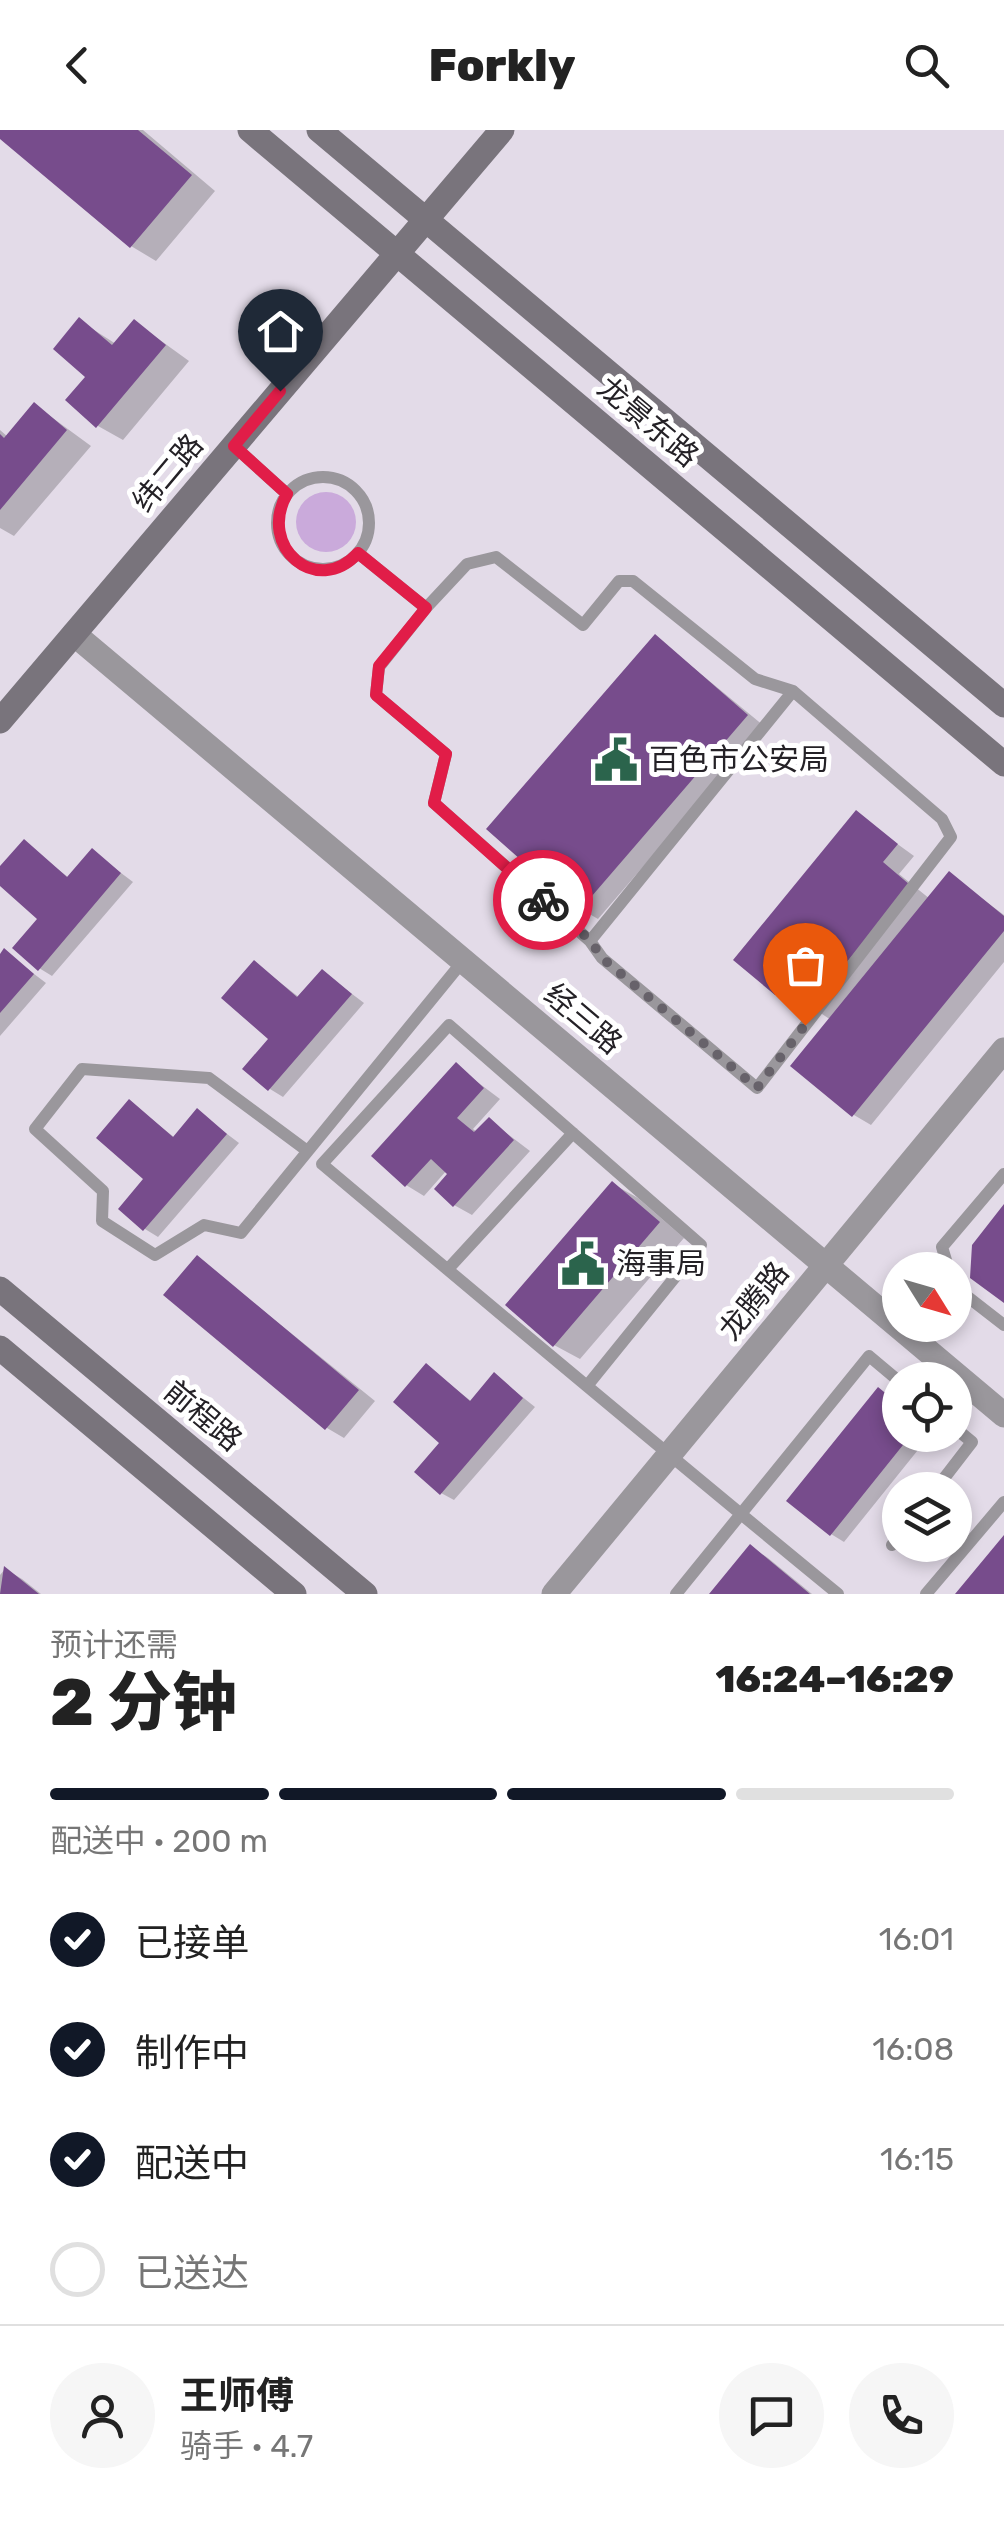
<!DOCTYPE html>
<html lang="zh">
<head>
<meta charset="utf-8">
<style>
  body { margin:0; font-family:Rubik,"Noto Sans SC",sans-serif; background:#f6f6f6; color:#222; height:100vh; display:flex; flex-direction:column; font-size:38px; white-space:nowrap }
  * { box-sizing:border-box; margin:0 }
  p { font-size:32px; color:#767676 }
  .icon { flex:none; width:55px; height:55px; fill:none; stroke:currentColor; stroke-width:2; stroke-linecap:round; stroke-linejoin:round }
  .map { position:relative; height:1464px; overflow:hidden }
  .details { display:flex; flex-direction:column; background:#fff; flex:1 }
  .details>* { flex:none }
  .needle { width:65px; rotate:127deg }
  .controls { position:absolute; left:882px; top:1122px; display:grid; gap:20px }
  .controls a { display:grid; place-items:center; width:90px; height:90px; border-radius:50%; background:#fff; box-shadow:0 5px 15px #0003; font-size:50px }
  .pin { position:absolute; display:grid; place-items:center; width:85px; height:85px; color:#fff; margin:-102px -42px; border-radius:50% 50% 50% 0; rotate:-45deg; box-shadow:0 0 10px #0007 }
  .pin .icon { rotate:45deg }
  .courier { position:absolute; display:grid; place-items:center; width:100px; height:100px; margin:-50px; border:8px solid #e11d48; border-radius:50%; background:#fff; color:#222; box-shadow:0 2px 12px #0007 }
  .head em { font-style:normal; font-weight:800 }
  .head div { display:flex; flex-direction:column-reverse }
  .head { display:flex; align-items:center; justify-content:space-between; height:170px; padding:0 50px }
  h1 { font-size:65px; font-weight:800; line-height:75px }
  .bar { display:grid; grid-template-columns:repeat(4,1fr); gap:15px 10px; align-content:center; height:120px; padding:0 50px }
  .bar i { height:12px; border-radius:8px; background:#e0e0e0 }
  .bar .on { background:#111827 }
  .bar p { grid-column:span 4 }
  .line { display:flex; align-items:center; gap:25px; padding:0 50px; border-top:2px solid #e0e0e0 }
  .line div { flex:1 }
  .round { display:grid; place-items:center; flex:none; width:105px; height:105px; border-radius:52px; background:#f6f6f6 }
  ol { padding:0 50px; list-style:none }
  li { display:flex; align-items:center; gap:30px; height:110px }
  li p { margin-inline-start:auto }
  li .icon { padding:10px; border-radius:50%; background:#111827; color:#fff; stroke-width:4 }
  li:last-child { color:#767676 }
  li i { width:55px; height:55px; border:5px solid #e0e0e0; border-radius:50% }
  header { display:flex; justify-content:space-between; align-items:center; height:130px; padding:0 50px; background:#fff; font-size:45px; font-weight:800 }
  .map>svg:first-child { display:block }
  .green { fill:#caaadb }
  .shadow { fill:#0003 }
  .building { fill:#774c8c }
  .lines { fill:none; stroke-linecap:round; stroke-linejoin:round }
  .service { stroke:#9a979c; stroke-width:12 }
  .tertiary { stroke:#9a979c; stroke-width:25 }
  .secondary { stroke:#79747c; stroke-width:25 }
  .done { stroke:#67626a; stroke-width:10; stroke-dasharray:0 18 }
  .route { stroke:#e11d48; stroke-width:12 }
  .labels { text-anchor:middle; stroke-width:10; stroke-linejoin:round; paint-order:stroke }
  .street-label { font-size:30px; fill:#242126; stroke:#fff }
  .poi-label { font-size:30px; fill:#242126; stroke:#fff; text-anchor:start }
</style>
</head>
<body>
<header><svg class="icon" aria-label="back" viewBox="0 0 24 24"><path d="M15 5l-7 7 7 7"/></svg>Forkly<svg class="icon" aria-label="search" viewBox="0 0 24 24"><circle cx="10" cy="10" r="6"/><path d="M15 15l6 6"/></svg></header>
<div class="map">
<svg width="1004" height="1464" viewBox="0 0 1004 1464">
  <rect width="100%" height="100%" fill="#e3dbe8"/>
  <path class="green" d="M296 392a30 30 0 1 1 60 0a30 30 0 1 1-60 0Z"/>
  <path class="shadow" d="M 0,0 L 143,0 L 215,61 L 156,131 L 131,116 L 0,5 Z
    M 80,191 L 116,214 L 135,192 L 189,231 L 123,310 L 98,296 Z
    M 35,275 L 91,316 L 14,406 L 0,398 L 0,300 L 8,307 Z
    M 656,507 L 764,596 L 598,789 L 581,779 Z
    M 856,684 L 914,726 L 899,744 L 930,769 L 950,745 L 1004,785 L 1004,832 L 871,995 L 854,985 L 831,890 L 798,868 L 794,873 L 777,863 L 737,830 Z
    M 24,712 L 69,748 L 92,721 L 133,752 L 52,846 L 39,838 L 41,788 L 0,753 L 0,740 Z
    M 5,822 L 46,853 L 0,906 L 0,827 Z
    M 255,833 L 300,868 L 323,842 L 364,873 L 283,967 L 270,959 L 271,909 Z
    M 456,936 L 500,969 L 473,999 L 477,1002 L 489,990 L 530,1021 L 472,1085 L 454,1075 L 447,1040 L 424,1066 L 406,1055 Z
    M 130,972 L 175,1008 L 198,982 L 239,1013 L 158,1107 L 145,1099 L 147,1049 Z
    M 613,1054 L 638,1068 L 684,1108 L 580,1229 L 554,1215 Z
    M 198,1128 L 375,1271 L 344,1308 L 327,1298 Z
    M 427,1236 L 472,1272 L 495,1245 L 535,1277 L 454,1370 L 441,1363 L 443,1312 Z
    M 878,1260 L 900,1274 L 900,1305 L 930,1305 L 844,1412 L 831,1404 Z
    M 751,1417 L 768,1428 L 812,1464 L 712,1464 Z
    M 5,1439 L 22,1449 L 41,1464 L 0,1464 L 0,1445 Z"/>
  <path class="building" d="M 0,0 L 138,0 L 192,45 L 130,118 L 0,9 Z
    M 79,187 L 112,215 L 134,189 L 166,215 L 96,298 L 65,270 L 85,247 L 53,219 Z
    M 34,272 L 67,300 L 0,380 L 0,304 L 4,308 Z
    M 655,504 L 748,585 L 579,781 L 486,699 Z
    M 856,680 L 898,714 L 883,732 L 910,755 L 808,880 L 780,858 L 775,865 L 733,830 Z
    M 24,709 L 67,747 L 92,718 L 121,743 L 38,841 L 12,818 L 37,789 L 0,756 L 0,736 Z
    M 949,741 L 1004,786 L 1004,801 L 852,987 L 790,936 Z
    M 4,818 L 34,844 L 0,883 L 0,824 Z
    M 254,830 L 297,867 L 322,839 L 352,864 L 268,961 L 242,939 L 268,909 L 221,868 Z
    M 456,932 L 484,958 L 457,988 L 474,1002 L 489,987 L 514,1010 L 453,1077 L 434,1059 L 447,1044 L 431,1029 L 405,1057 L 371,1026 Z
    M 129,969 L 173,1007 L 197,978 L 227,1004 L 143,1101 L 118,1079 L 143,1049 L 96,1008 Z
    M 612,1051 L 660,1092 L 553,1217 L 505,1175 Z
    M 1004,1074 L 1004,1173 L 970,1148 L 972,1115 Z
    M 197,1125 L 359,1260 L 325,1300 L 163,1165 Z
    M 426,1233 L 470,1271 L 494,1242 L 523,1268 L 440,1365 L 414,1342 L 439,1313 L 393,1272 Z
    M 878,1257 L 900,1275 L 900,1305 L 911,1305 L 830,1406 L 786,1371 Z
    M 1004,1405 L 1004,1464 L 955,1464 Z
    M 750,1414 L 810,1464 L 709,1464 Z
    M 4,1436 L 39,1464 L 0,1464 Z"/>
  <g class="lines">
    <path class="service" d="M 234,316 L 287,364
      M277 393a46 46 0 1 1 92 0a46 46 0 1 1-92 0Z
      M 358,423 L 426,478 L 379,537 L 376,565 L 446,624 L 434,673 L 590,811 L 602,828 L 757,958 L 951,707 L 942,689 L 793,561 L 755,549 L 633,451 L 619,451 L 583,495 L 496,427 L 467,434 L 426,478
      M 590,811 L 793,561
      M 306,1020 L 209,948 L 82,939 L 35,999 L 103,1061 L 102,1091 L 155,1125 L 204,1095 L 241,1103 L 463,831
      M 448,1139 L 573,1003
      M 949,1140 L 942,1117 L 1004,1044
      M 955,1157 L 1004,1195
      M 587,1256 L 701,1115 L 449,895 L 322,1034 C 493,1178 665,1322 838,1464
      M 935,1360 L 972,1312 L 955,1298
      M 892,1415 L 900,1405
      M 676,1464 L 869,1226 L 900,1252
      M 926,1464 L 1004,1372"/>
    <path class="tertiary" d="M 74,504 L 1004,1285
      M 554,1464 L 1004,920"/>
    <path class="secondary" d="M 250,0 L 1004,634
      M 319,0 L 1004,575
      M 0,591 L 502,0
      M 0,1159 L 365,1464
      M 0,1218 L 294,1464"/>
  </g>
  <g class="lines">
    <path class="done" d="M 543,770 L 590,810 L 602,828 L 757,958 L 805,895"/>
    <path class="route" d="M 280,261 L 234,316 L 287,364 C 257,417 317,468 358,423 L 426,478 L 379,536 L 376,565 L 446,624 L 434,673 L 543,770"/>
  </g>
  <defs>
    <g id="civic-bare" transform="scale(3.45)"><path d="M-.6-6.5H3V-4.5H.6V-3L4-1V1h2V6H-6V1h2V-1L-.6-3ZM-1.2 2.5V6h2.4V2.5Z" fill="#2b644c" stroke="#fff" stroke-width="2.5" paint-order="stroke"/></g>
  </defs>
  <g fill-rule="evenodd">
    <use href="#civic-bare" x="616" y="630"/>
    <use href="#civic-bare" x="583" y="1134"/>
  </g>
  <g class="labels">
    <g class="street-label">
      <text transform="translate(648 292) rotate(40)" y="10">龙景东路</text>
      <text transform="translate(168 343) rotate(-50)" y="10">纬二路</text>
      <text transform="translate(583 889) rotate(40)" y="10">经三路</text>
      <text transform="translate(754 1171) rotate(-51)" y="10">龙腾路</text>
      <text transform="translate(203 1286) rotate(40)" y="10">前程路</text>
    </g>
    <g class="poi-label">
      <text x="649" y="640">百色市公安局</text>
      <text x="616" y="1144">海事局</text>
    </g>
  </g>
</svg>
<div class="controls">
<a><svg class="needle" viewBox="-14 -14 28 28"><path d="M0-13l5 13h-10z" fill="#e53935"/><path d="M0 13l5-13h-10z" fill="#767676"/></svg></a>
<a><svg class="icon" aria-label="locate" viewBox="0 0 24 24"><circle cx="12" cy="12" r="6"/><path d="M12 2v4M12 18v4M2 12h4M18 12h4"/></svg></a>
<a><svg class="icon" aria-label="layers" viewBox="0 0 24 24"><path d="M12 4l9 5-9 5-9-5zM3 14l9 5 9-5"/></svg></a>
</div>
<div class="pin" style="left:805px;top:895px;background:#ea580c"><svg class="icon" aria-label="bag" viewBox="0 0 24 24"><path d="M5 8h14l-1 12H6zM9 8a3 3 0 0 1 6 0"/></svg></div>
<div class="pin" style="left:280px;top:261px;background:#1f2937"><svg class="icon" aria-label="home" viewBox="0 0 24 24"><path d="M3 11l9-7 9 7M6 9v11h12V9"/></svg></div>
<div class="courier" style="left:543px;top:770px"><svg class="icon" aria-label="bike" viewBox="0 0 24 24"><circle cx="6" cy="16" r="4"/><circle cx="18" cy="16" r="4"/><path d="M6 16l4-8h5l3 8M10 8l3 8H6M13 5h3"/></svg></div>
</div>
<section class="details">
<div class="head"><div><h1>2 分钟</h1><p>预计还需</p></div><em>16:24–16:29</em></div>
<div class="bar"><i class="on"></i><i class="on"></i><i class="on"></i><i></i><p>配送中 · 200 m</p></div>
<ol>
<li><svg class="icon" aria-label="check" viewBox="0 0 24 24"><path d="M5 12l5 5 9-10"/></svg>已接单<p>16:01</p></li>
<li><svg class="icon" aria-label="check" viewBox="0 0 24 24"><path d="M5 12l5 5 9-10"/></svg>制作中<p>16:08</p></li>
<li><svg class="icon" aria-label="check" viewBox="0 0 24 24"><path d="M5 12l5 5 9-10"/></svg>配送中<p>16:15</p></li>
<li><i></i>已送达</li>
</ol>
<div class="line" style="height:180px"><a class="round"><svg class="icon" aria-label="person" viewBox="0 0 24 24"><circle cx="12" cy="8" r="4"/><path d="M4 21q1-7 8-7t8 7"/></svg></a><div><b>王师傅</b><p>骑手 · 4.7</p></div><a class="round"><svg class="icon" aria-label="chat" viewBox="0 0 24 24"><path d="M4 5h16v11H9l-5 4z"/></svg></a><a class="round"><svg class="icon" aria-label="phone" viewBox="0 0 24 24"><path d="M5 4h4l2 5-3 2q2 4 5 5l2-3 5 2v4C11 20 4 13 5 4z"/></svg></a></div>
</section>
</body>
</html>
